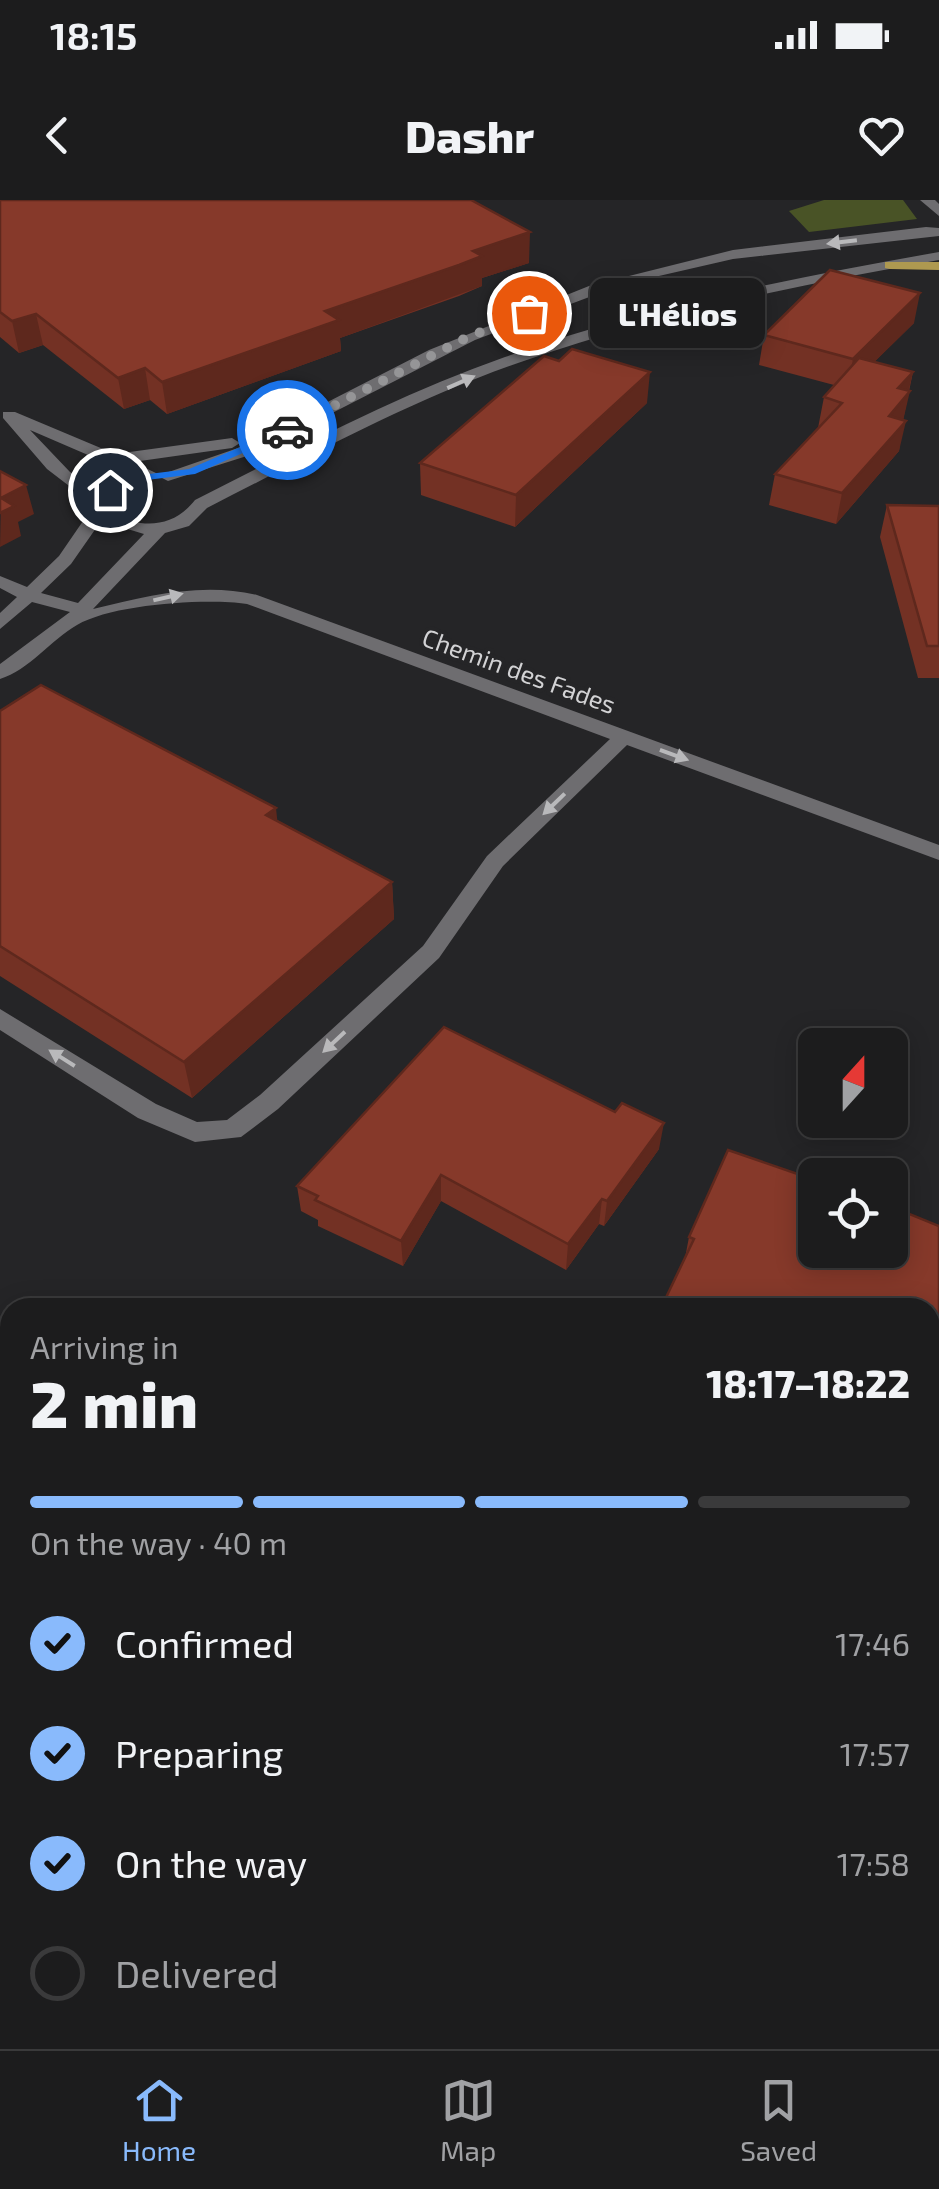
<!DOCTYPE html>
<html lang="en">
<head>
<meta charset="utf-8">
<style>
  body { margin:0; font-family:"Exo 2",sans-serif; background:#29292a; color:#f1f3f6; height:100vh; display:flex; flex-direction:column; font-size:38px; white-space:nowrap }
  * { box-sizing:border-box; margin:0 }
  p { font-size:32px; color:#a0a1a4 }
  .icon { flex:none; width:55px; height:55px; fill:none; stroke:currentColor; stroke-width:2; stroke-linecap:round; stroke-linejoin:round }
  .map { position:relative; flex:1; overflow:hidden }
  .details { position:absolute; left:0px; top:1098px; width:940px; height:752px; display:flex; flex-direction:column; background:#1c1c1d; border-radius:30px 30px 0 0; box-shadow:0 5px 25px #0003,0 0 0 2px #3a3a3b }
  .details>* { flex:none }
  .needle { width:65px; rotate:21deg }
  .tools { position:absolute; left:798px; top:828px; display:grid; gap:20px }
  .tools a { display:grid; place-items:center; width:110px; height:110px; border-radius:15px; background:#1c1c1d; box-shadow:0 5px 25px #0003,0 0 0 2px #3a3a3b; font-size:50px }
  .pin { position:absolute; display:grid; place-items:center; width:85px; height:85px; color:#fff; margin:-42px; border:5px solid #fff; border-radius:50%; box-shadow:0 2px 10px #0007 }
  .courier { position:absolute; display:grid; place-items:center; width:100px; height:100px; margin:-50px; border:8px solid #1a73e8; border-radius:50%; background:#fff; color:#222; box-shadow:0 2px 12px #0007 }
  .bubble { position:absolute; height:70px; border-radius:15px; background:#1c1c1d; box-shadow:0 5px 25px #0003,0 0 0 2px #3a3a3b; font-size:32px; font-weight:800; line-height:70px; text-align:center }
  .head em { font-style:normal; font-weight:800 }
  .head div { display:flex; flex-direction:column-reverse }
  .head { display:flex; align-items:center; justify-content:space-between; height:170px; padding:0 30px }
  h1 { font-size:65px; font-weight:800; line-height:75px }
  .bar { display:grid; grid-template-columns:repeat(4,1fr); gap:15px 10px; align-content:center; height:120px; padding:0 30px }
  .bar i { height:12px; border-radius:8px; background:#3a3a3b }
  .bar .selected { background:#89bafc }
  .bar p { grid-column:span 4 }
  ol { padding:0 30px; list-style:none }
  li { display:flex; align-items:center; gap:30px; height:110px }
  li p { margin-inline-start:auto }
  li .icon { padding:10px; border-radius:50%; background:#89bafc; color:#111; stroke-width:4 }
  li:last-child { color:#a0a1a4 }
  li i { width:55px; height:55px; border:5px solid #3a3a3b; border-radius:50% }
  .status { display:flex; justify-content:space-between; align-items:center; height:70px; padding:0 50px; background:#1c1c1d; direction:ltr }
  .status svg { height:28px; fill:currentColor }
  header { display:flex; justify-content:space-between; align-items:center; height:130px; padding:0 30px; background:#1c1c1d; font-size:45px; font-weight:800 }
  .menu { display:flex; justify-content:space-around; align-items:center; height:140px; border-top:2px solid #3a3a3b; background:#1c1c1d; font-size:28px; color:#a0a1a4 }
  .menu a { display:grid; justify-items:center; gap:5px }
  .menu .selected { color:#89bafc }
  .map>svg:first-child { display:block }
  .green { fill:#495326 }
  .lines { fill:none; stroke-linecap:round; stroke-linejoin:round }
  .minor { fill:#6e6d70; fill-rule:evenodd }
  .major { fill:#ae9950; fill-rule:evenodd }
  .wall { fill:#733124 }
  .shaded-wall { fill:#5e281d }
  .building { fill:#86392a; stroke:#5e281d; stroke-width:2.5 }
  .oneway { fill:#b9b9bb }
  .route { fill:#1a73e8 }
  .done { stroke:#959597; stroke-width:10; stroke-dasharray:0 18 }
  .labels { text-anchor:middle; stroke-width:8; stroke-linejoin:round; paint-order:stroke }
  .far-street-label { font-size:25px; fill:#d2d2d4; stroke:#252527 }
</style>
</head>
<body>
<div class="status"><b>18:15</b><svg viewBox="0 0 49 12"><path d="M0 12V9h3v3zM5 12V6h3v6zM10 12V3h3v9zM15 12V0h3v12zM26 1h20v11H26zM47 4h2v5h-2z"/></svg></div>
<header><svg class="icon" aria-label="back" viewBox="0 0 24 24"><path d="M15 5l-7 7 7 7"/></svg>Dashr<svg class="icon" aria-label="heart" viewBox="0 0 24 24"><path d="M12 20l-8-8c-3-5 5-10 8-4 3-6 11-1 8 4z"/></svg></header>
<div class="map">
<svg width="939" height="1849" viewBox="0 0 939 1849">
  <rect width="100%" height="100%" fill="#252527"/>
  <path class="green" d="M 824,0 L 903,0 L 917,19 L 809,32 L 789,11 Z"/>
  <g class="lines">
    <path class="minor" d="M 920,0 L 935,0 L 939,4 L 939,16 Z
      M 926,27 L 939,28 L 939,36 L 733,59 L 624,84 L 475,140 L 250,255 L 168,281 L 160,277 L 146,280 L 30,230 L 70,272 L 107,296 L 115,315 C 144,329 174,327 195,300 C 296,249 397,195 505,157 C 645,107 792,78 939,52 L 939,60 C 796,85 654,115 518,163 C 410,201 309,256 207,308 L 189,326 L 165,333 L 93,409 C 148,396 201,382 257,395 L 939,645 L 939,660 L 627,545 L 503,666 L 439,758 L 278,909 L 241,937 L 195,942 L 138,918 L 0,830 L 0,809 L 156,904 L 197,922 L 227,920 L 260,895 L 423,746 L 487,656 L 610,539 L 247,404 C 206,398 113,404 77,425 C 51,440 29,470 0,479 L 0,464 L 70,412 L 32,402 L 0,429 L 0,413 L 17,397 L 0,388 L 0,376 L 27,387 L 59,356 L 94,305 L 47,269 L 3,218 L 3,212 L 15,212 L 115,254 L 232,238 L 240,243 L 232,248 L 133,262 L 160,275 L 238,248 L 429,150 L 589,86 L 733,50 ZM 101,321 L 144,334 L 78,403 L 41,393 L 71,364 Z
      M 930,1605 L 939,1607 L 939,1641 L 930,1639 Z
      M 0,1713 L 10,1716 L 10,1752 L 0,1749 Z
      M 10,1839 L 10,1840 L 46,1840 L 43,1849 L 7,1849 Z
      M 261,1840 L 315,1840 L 318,1849 L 264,1849 Z"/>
    <path class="major" d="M 885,62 L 939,62 L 939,70 L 890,69 L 885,68 Z"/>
  </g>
  <path class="wall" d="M 0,0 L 529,63 L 482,78 L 482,86 L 459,96 L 340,138 L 341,151 L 167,214 L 150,200 L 124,209 L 43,145 L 19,153 L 0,137 Z
    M 914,123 L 874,162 L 913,172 L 903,220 L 899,251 L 836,324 L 769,305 L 775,274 L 818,228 L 824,197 L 834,185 L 759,165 L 764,135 Z
    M 647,203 L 515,327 L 421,295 L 420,263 Z
    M 887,305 L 939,306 L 939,478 L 918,478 L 880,337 Z
    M 0,511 L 277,620 L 392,682 L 394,719 L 192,898 L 0,776 Z
    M 659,949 L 604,1026 L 599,1024 L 566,1070 L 441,1001 L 403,1066 L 318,1026 L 318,1020 L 301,1011 L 297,986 Z
    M 728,950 L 930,1233 L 685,1058 L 689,1037 Z
    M 0,1303 L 10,1307 L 10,1450 L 9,1453 L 0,1450 Z
    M 0,1556 L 10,1559 L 10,1625 L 0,1622 Z"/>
  <path class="shaded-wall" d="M 530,32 L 529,63 L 482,78 L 482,86 L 340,138 L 341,151 L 167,214 L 162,182 L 325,111 L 473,51 Z
    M 920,93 L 914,123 L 847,189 L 853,159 Z
    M 36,114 L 43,145 L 19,153 L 12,121 Z
    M 145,168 L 150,200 L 124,209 L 118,178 Z
    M 650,172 L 647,203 L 515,327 L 516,295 Z
    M 913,172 L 908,193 L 910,191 L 903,221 L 889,216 L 898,188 Z
    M 906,221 L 899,251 L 836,324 L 842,293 Z
    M 26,285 L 34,314 L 18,322 L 21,336 L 0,347 L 1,298 Z
    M 276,608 L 280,646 L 266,615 Z
    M 392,682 L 394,719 L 192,898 L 184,862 Z
    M 664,923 L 659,949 L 604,1026 L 607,1001 Z
    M 441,975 L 441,1001 L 403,1066 L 401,1041 Z
    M 602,999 L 599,1024 L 566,1070 L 568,1044 Z
    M 0,1161 L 5,1171 L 0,1175 Z
    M 10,1416 L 10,1450 L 9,1453 L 0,1440 L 0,1436 Z"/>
  <path class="building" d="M 0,0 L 471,0 L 530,32 L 473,51 L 482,56 L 459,65 L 325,111 L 339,120 L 162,182 L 145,168 L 118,178 L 36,114 L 12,121 L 0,112 Z
    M 830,70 L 920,93 L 853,159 L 764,135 Z
    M 572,149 L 650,172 L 516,295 L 420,263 L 544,156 L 559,161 Z
    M 859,158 L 913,172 L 898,188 L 910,191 L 889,216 L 906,221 L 842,293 L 775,274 L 842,203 L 824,197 Z
    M 0,271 L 26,285 L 1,298 L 14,306 L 0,313 Z
    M 887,305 L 939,306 L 939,446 L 927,446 Z
    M 41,485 L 276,608 L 266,615 L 392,682 L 184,862 L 0,746 L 0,511 Z
    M 444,827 L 615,912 L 622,903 L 664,923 L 607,1001 L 602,999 L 568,1044 L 441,975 L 401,1041 L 315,1000 L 318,996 L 297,986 Z
    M 728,950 L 815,980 L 815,1050 L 890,1050 L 890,1006 L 939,1026 L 939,1206 L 930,1233 L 930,1108 L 661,1108 L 694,1039 L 689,1037 Z
    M 0,1303 L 10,1307 L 10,1416 L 0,1436 Z
    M 0,1556 L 10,1559 L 10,1617 L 0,1613 Z
    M 930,1642 L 939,1645 L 938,1824 L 930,1822 Z"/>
  <defs><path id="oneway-solid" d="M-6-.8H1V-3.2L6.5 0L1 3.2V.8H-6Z" transform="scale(2.5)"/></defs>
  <g class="oneway">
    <use href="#oneway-solid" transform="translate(842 42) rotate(173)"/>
    <use href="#oneway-solid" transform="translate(461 182) rotate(-24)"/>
    <use href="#oneway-solid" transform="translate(168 397) rotate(-13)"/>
    <use href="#oneway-solid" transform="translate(674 555) rotate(20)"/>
    <use href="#oneway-solid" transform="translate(554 604) rotate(136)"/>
    <use href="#oneway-solid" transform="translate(334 842) rotate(137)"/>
    <use href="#oneway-solid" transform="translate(62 858) rotate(-148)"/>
  </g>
  <path class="route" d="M 287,227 L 291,232 L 195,274 L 139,281 L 110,293 L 105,290 L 133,276 L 189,269 Z"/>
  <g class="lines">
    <path class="done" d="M 287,230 L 466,138 L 529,113"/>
  </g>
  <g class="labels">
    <g class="far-street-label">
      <text transform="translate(519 471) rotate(20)" y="9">Chemin des Fades</text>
    </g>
  </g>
</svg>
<div class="tools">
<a><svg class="needle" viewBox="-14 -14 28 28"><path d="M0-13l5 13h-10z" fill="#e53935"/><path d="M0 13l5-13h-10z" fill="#a0a1a4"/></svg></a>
<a><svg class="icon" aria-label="locate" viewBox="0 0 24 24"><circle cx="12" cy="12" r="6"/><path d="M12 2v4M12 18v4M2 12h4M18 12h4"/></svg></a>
</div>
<div class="pin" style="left:529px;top:113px;background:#ea580c"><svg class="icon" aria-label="bag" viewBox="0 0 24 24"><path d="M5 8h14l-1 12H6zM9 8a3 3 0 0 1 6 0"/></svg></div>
<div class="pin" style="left:110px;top:290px;background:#1f2937"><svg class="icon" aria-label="home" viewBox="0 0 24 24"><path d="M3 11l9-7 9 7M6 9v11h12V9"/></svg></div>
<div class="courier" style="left:287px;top:230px"><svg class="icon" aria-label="car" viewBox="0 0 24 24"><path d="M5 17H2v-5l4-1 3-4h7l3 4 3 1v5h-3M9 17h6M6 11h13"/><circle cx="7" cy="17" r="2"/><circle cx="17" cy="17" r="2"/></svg></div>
<div class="bubble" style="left:590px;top:78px;width:175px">L'Hélios</div>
<section class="details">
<div class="head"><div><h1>2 min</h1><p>Arriving in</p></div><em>18:17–18:22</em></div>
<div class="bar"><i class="selected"></i><i class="selected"></i><i class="selected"></i><i></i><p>On the way · 40 m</p></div>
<ol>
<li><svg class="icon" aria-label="check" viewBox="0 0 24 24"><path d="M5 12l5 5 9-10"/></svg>Confirmed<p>17:46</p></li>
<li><svg class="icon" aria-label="check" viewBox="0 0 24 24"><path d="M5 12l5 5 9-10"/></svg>Preparing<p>17:57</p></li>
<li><svg class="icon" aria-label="check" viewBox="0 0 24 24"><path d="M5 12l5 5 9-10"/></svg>On the way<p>17:58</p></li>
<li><i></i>Delivered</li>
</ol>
</section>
</div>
<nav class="menu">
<a class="selected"><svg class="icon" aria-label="home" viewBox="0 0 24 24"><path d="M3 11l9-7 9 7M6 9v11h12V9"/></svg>Home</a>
<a><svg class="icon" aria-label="map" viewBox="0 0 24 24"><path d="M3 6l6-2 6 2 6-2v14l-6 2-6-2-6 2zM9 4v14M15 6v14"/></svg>Map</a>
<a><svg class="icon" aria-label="saved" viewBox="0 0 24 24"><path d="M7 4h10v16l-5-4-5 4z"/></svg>Saved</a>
</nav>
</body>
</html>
